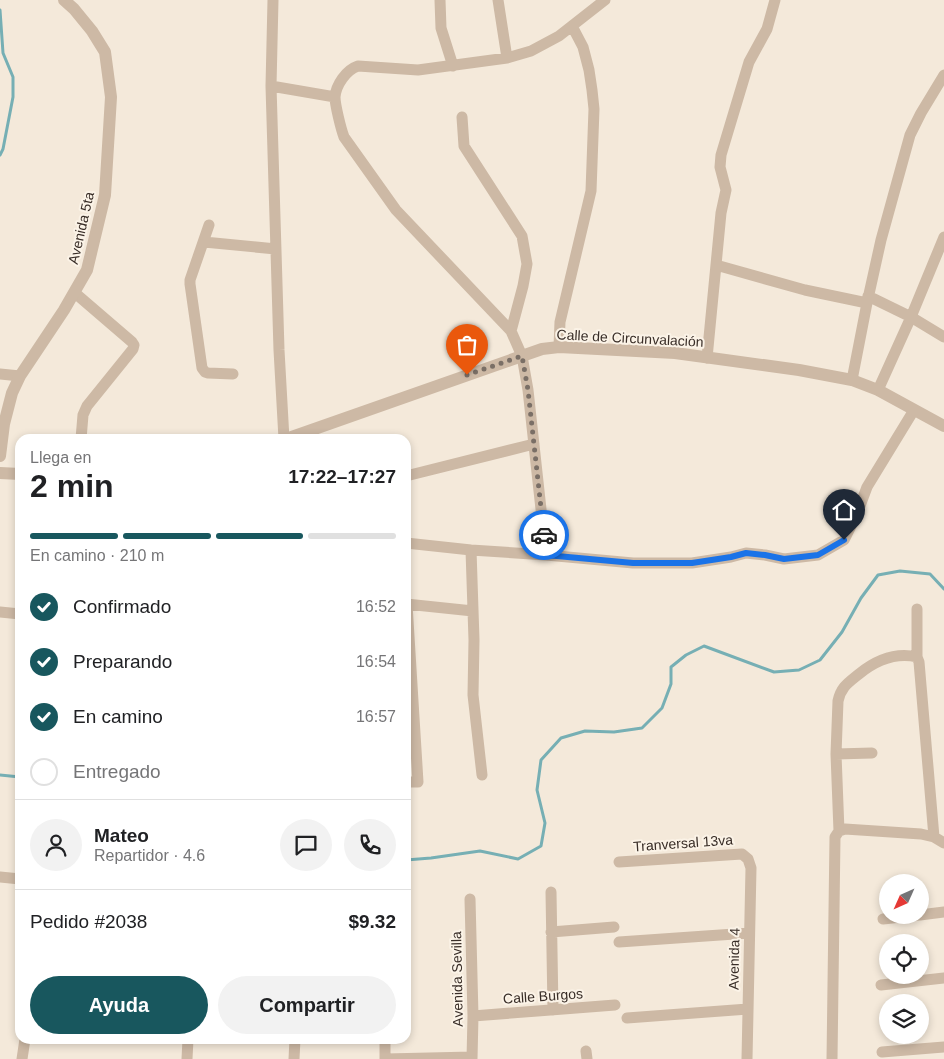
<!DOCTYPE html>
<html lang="es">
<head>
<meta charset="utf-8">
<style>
  body { margin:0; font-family:Helvetica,sans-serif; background:#f2f2f2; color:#202124; height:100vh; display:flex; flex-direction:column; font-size:19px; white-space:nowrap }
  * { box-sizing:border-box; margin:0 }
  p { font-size:16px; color:#757577 }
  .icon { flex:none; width:28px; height:28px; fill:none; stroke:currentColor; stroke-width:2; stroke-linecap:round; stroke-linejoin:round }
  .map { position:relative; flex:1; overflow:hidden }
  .panel { position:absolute; left:15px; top:434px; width:396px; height:610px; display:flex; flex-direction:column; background:#fff; border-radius:15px; box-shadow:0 2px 8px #0003 }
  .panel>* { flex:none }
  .needle { width:32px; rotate:225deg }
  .tools { position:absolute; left:879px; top:874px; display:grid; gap:10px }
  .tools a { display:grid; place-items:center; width:50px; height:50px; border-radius:50%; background:#fff; box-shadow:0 2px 8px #0003; font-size:25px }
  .pin { position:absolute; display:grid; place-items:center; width:42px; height:42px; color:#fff; margin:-51px -21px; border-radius:50% 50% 50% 0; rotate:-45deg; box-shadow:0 0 5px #0007 }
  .pin .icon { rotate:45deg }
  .courier { position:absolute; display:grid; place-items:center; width:50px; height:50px; margin:-25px; border:4px solid #1a73e8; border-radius:50%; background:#fff; color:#222; box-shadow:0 1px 6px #0007 }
  .headline em { font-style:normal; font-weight:800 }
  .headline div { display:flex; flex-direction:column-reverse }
  .headline { display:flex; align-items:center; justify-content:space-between; height:85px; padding:0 15px }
  h1 { font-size:32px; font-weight:800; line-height:38px }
  .bar { display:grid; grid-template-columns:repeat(4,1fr); gap:8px 5px; align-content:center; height:60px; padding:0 15px }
  .bar i { height:6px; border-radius:4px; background:#e0e0e0 }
  .bar .selected { background:#18575e }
  .bar p { grid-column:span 4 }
  .line { display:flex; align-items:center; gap:12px; padding:0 15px; border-top:1px solid #e0e0e0 }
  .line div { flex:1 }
  .round { display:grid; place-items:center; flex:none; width:52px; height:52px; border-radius:26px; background:#f2f2f2 }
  ol { padding:0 15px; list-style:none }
  li { display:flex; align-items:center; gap:15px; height:55px }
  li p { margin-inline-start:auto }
  li .icon { padding:5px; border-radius:50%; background:#18575e; color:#fff; stroke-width:4 }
  li:last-child { color:#757577 }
  li i { width:28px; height:28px; border:2px solid #e0e0e0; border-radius:50% }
  .primary-button { display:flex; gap:10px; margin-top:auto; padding:10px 15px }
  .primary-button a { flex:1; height:58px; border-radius:30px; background:#18575e; color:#fff; font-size:20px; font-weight:800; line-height:58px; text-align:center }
  .primary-button a+a { background:#f2f2f2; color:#202124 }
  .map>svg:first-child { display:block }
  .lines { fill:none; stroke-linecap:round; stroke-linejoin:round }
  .stream { stroke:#76afb4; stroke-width:3 }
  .minor { stroke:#cdb9a5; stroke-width:11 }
  .tertiary { stroke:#cdb9a5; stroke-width:12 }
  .done { stroke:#7a6f66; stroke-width:5; stroke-dasharray:0 9 }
  .route { stroke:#1a73e8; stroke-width:6 }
  .labels { text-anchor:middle; stroke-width:4; stroke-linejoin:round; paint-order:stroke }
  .street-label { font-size:14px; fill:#382d27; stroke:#fbf3e7 }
</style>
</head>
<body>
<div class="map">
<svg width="944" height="1059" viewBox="0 0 944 1059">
  <rect width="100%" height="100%" fill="#f4e9da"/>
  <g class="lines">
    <path class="stream" d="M 0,10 L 3,53 L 13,77 L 13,97 L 3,149 L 0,155
      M 0,775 L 20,777
      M 406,860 L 431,858 L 480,851 L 518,859 L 541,846 L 545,823 L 537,790 L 541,760 L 561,738 L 585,731 L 614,732 L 642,728 L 662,708 L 671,684 L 671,667 L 686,655 L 704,646 L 774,672 L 799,670 L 820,660 L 842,632 L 861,598 L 878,575 L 900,571 L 930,574 L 944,589"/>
    <path class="minor" d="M 273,0 L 271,86 L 279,350 L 284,439
      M 440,0 L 441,28 L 453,66
      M 498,0 L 507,58
      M 271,86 L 335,97
      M 462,117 L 464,146 L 522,236 L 527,264 L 523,286 L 511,331
      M 209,225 L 190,280 L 190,284 L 202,368 L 205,372 L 208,373 L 233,374
      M 204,242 L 276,249
      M 716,265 L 805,290 L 867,303
      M 75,293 L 132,342 L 134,345 L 133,349 L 87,406 L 83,415 L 81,439
      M 868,296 L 911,317 L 944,337
      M 559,347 L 560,322 L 591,191 L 594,109 L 592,90 L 589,70 L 583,47 L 572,26
      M 707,358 L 721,213 L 726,190 L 720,167 L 721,155 L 749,62 L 767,29 L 775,0
      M 0,374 L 20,376
      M 852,380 L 867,303 L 881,240 L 910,135 L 921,113 L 944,75
      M 878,390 L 911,317 L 944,237
      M 406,476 L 534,444
      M 406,543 L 471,550 L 546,555 L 633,563 L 692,563 L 731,557 L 746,553 L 765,555 L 784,559 L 818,555 L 844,540 L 857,514 L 867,487 L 914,410
      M 471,550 L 474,640 L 473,695 L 482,775
      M 546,555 L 528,390 L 522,356 L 511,331 L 396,210 L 344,137 C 341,129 335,105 335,97 C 336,85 346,70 358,66 L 418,70 L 507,58 L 531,51 L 559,36 L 605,0
      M 406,604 L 473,611
      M 917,609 L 917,657 L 919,662 L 934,837
      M 0,612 L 20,614
      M 836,754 L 872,753
      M 406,782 L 418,782 L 407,604
      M 839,831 L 845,829 L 921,834 L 934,837 L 944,843
      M 619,862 L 742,854 L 748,859 L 751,868 L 747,1059
      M 0,877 L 20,879
      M 551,892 L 553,1010
      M 470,899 L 473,1016 L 472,1059
      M 920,915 L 944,912
      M 883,919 L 919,915
      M 551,932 L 614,927
      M 619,942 L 749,933
      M 881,985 L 944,978
      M 473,1016 L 615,1005
      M 627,1018 L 748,1009
      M 586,1051 L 587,1059
      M 882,1052 L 944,1047
      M 22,1059 L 25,1039
      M 187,1059 L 188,1039
      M 294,1059 L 295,1039
      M 385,1059 L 385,1039
      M 386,1059 L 472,1057
      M 832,1059 L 835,837 L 839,831 L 836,754 L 838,701 C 841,687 848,683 859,674 C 875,661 895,652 917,657"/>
    <path class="tertiary" d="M 286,439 L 542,349 L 559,347 L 675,353 L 799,370 L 852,380 L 878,390 L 944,426
      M 0,456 L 4,424 L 12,393 L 20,376 L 64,310 L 87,270 L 105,195 L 111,97 L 105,52 L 92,31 L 74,9 L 64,0
      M 0,473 L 20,474"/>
  </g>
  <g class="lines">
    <path class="done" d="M 467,375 L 522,356 L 528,390 L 544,535"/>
    <path class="route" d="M 544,535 L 546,555 L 633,563 L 692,563 L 731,557 L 746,553 L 765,555 L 784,559 L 818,555 L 844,540"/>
  </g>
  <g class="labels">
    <g class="street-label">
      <text transform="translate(81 228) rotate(-77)" y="5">Avenida 5ta</text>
      <text transform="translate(630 338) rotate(3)" y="5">Calle de Circunvalación</text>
      <text transform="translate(683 843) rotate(-4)" y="5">Tranversal 13va</text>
      <text transform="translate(734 959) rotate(-89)" y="5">Avenida 4</text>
      <text transform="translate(457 979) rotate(-91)" y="5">Avenida Sevilla</text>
      <text transform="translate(543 996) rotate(-4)" y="5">Calle Burgos</text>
    </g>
  </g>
</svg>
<div class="tools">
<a><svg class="needle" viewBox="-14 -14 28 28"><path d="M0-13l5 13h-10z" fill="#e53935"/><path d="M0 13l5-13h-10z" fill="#757577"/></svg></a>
<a><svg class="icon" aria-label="locate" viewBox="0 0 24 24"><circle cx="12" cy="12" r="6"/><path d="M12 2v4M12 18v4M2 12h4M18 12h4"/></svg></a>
<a><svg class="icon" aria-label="layers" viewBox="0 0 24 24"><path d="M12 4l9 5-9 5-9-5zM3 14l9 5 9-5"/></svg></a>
</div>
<div class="pin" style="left:467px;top:375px;background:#ea580c"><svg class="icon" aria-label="bag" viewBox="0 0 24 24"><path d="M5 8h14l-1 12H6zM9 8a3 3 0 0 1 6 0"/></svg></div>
<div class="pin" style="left:844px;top:540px;background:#1f2937"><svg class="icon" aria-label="home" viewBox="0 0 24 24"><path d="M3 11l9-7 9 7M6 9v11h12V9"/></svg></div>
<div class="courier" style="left:544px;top:535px"><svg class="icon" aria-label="car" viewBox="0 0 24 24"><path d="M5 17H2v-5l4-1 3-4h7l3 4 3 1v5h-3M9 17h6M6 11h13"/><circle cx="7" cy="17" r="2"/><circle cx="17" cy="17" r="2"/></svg></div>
<section class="panel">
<div class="headline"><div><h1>2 min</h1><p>Llega en</p></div><em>17:22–17:27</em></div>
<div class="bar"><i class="selected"></i><i class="selected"></i><i class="selected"></i><i></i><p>En camino · 210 m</p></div>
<ol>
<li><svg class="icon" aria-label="check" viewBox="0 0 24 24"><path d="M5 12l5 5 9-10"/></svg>Confirmado<p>16:52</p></li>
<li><svg class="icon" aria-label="check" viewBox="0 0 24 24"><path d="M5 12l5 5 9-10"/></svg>Preparando<p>16:54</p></li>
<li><svg class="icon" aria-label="check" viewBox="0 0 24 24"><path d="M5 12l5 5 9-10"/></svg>En camino<p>16:57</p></li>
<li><i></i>Entregado</li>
</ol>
<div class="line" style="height:90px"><a class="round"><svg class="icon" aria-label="person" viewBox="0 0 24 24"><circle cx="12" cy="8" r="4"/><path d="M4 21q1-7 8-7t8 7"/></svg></a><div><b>Mateo</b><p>Repartidor · 4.6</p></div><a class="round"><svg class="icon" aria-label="chat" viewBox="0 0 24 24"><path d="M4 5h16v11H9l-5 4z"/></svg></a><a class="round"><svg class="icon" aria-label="phone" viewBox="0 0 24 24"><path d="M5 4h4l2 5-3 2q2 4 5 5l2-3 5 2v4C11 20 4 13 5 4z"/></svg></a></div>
<div class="line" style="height:65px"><div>Pedido #2038</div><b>$9.32</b></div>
<div class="primary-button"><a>Ayuda</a><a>Compartir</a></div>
</section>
</div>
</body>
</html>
